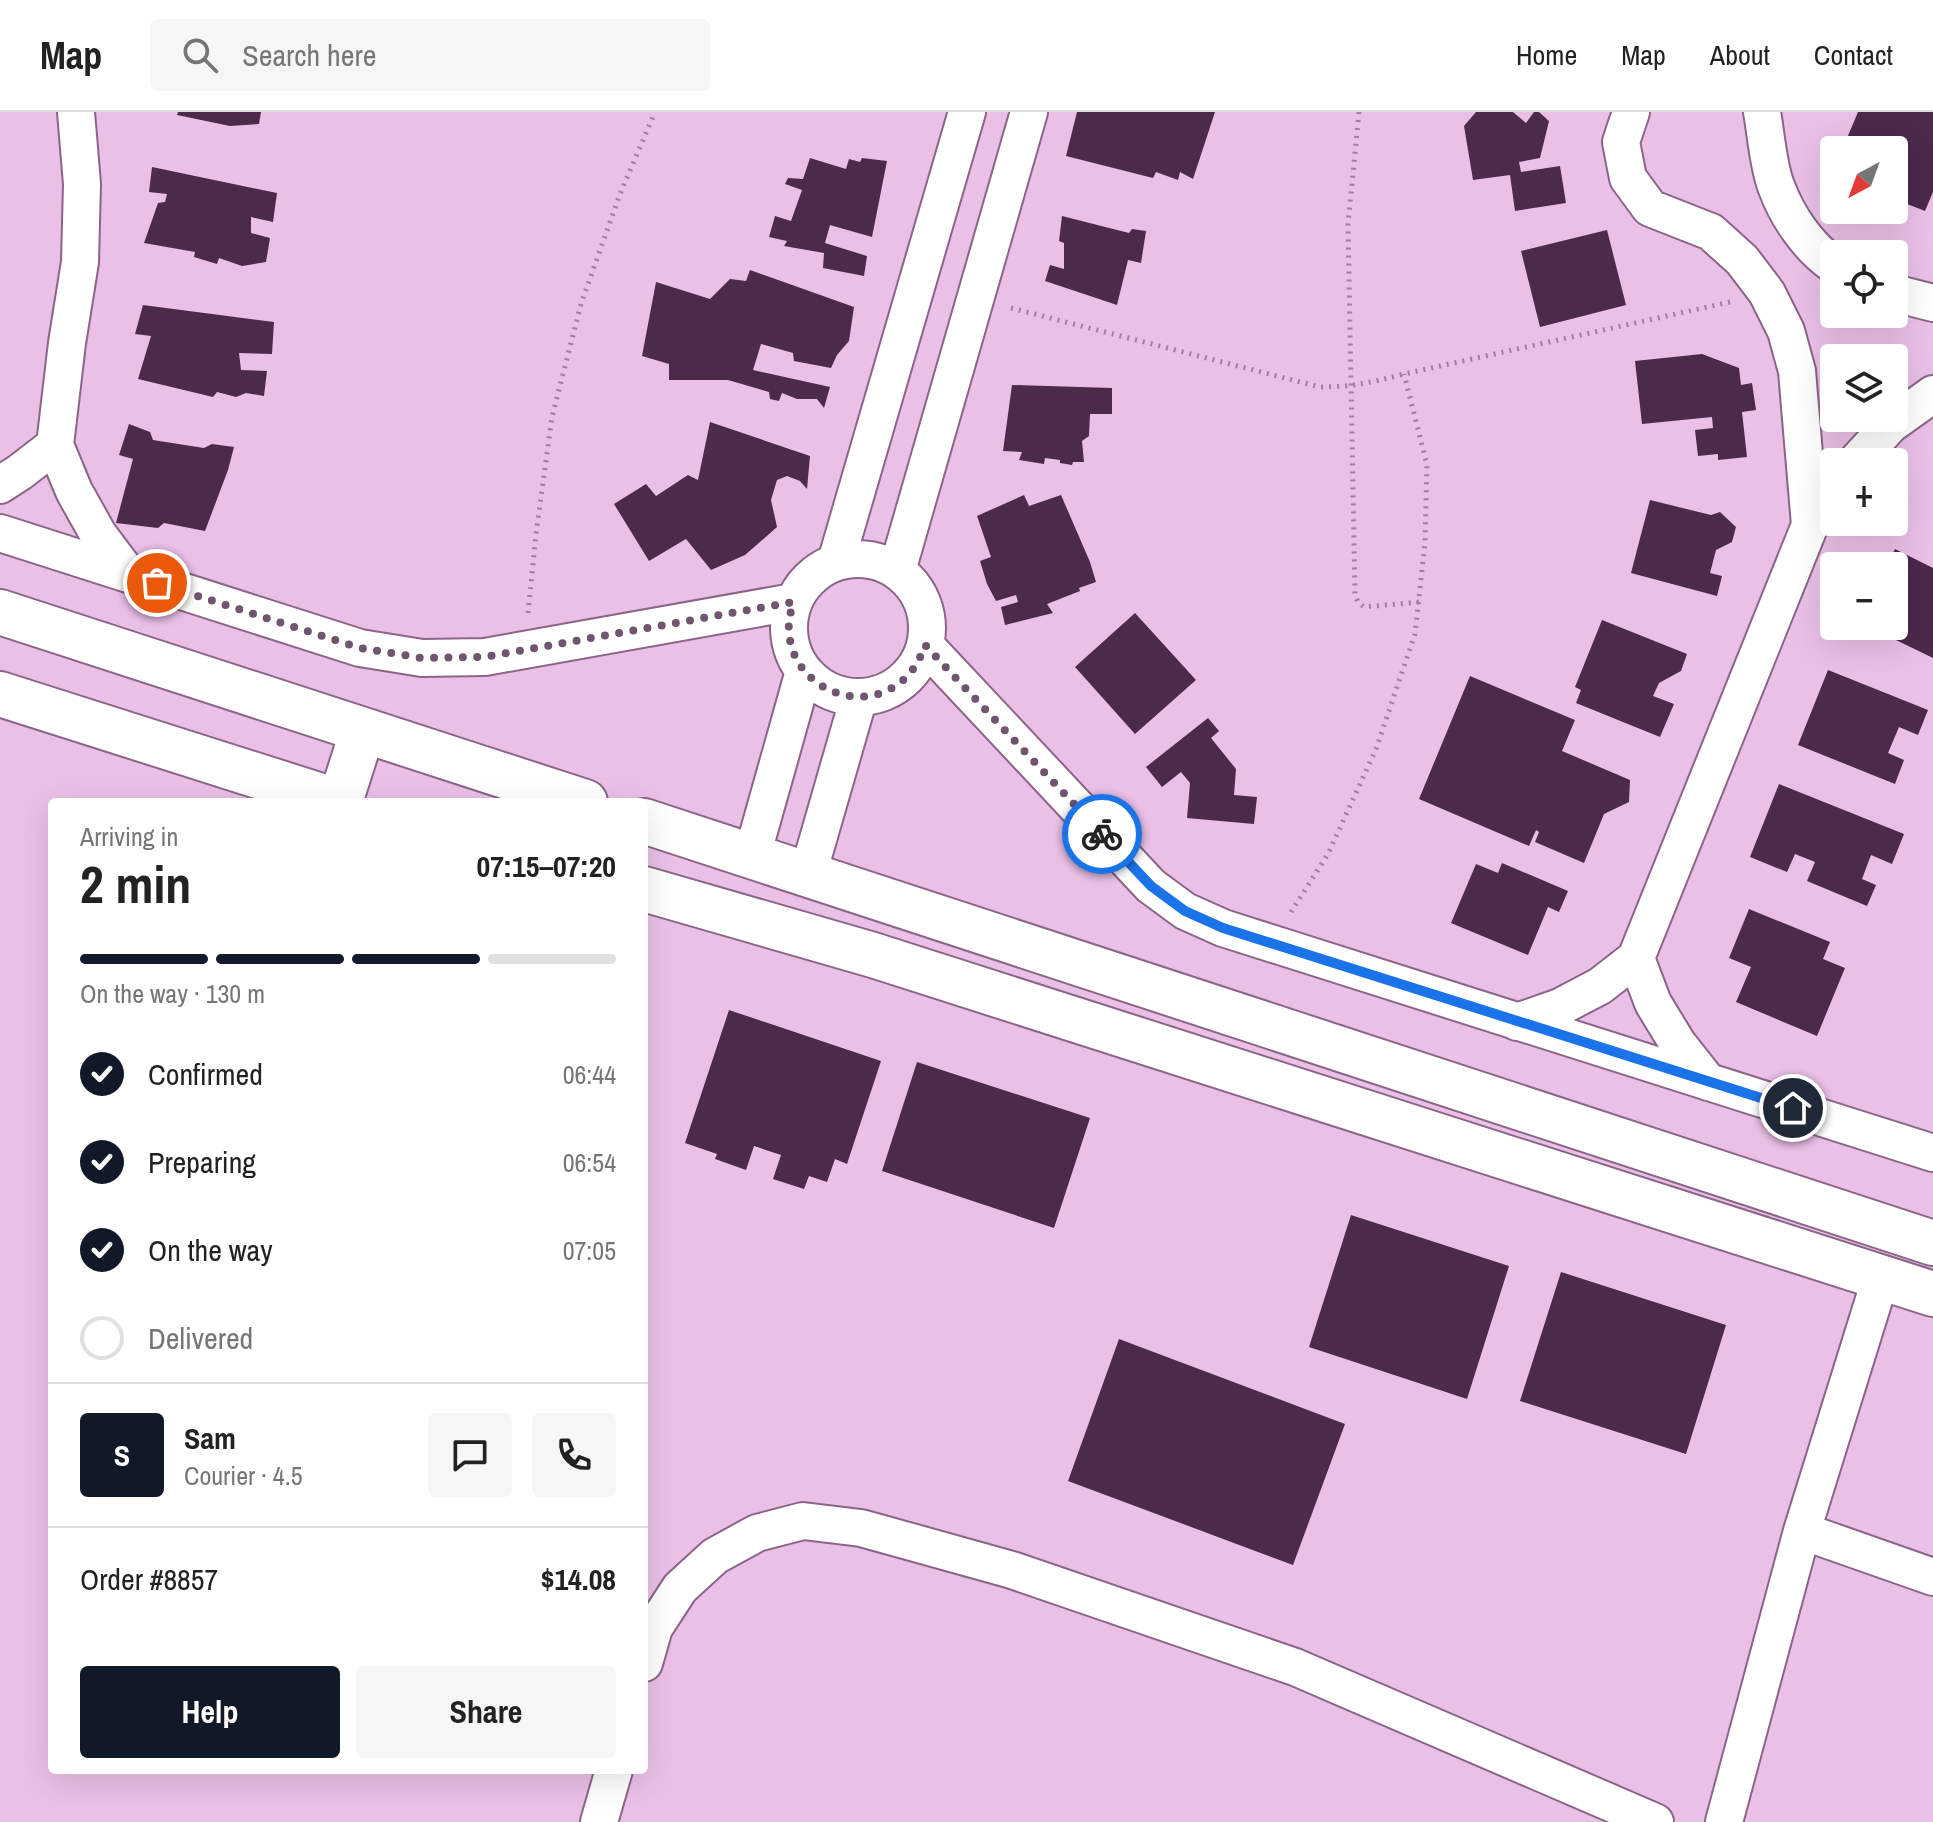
<!DOCTYPE html>
<html lang="en">
<head>
<meta charset="utf-8">
<style>
  body { margin:0; font-family:"Archivo Narrow",sans-serif; background:#f6f6f6; color:#222; height:100vh; display:flex; flex-direction:column; font-size:30px; white-space:nowrap }
  * { box-sizing:border-box; margin:0 }
  p { font-size:26px; color:#767676 }
  .icon { flex:none; width:44px; height:44px; fill:none; stroke:currentColor; stroke-width:2; stroke-linecap:round; stroke-linejoin:round }
  .map { position:relative; flex:1; overflow:hidden }
  .sheet { position:absolute; left:48px; top:686px; width:600px; height:976px; display:flex; flex-direction:column; background:#fff; border-radius:8px; box-shadow:0 8px 32px #0002 }
  .sheet>* { flex:none }
  .needle { width:52px; rotate:221deg }
  .fabs { position:absolute; left:1820px; top:24px; display:grid; gap:16px }
  .fabs a { display:grid; place-items:center; width:88px; height:88px; border-radius:8px; background:#fff; box-shadow:0 8px 32px #0002; font-size:40px }
  .pin { position:absolute; display:grid; place-items:center; width:68px; height:68px; color:#fff; margin:-34px; border:4px solid #fff; border-radius:50%; box-shadow:0 2px 8px #0007 }
  .courier { position:absolute; display:grid; place-items:center; width:80px; height:80px; margin:-40px; border:6px solid #1a73e8; border-radius:50%; background:#fff; color:#222; box-shadow:0 2px 10px #0007 }
  .summary em { font-style:normal; font-weight:700 }
  .summary div { display:flex; flex-direction:column-reverse }
  .summary { display:flex; align-items:center; justify-content:space-between; height:136px; padding:0 32px }
  h1 { font-size:52px; font-weight:700; line-height:60px }
  .bar { display:grid; grid-template-columns:repeat(4,1fr); gap:12px 8px; align-content:center; height:96px; padding:0 32px }
  .bar i { height:10px; border-radius:6px; background:#e0e0e0 }
  .bar .on { background:#111827 }
  .bar p { grid-column:span 4 }
  .line { display:flex; align-items:center; gap:20px; padding:0 32px; border-top:2px solid #e0e0e0 }
  .line div { flex:1 }
  .round { display:grid; place-items:center; flex:none; width:84px; height:84px; border-radius:8px; background:#f6f6f6 }
  ol { padding:0 32px; list-style:none }
  li { display:flex; align-items:center; gap:24px; height:88px }
  li p { margin-inline-start:auto }
  li .icon { padding:8px; border-radius:50%; background:#111827; color:#fff; stroke-width:4 }
  li:last-child { color:#767676 }
  li i { width:44px; height:44px; border:4px solid #e0e0e0; border-radius:50% }
  .button { display:flex; gap:16px; margin-top:auto; padding:16px 32px }
  .button a { flex:1; height:92px; border-radius:8px; background:#111827; color:#fff; font-size:32px; font-weight:700; line-height:92px; text-align:center }
  .button a+a { background:#f6f6f6; color:#222 }
  header { display:flex; align-items:center; gap:48px; box-sizing:border-box; height:112px; padding:0 40px; background:#fff; border-bottom:2px solid #e0e0e0 }
  header strong { font-size:38px }
  nav { display:flex; gap:44px; margin-inline-start:auto; font-size:28px }
  .search { width:560px; height:72px; background:#f6f6f6; display:flex; align-items:center; gap:20px; box-sizing:border-box; padding:0 28px; border-radius:8px; color:#767676; font-size:30px }
  .map>svg:first-child { display:block }
  .building { fill:#4c2a4a }
  .lines { fill:none; stroke-linecap:round; stroke-linejoin:round }
  .minor-casing { stroke:#8b6588; stroke-width:40 }
  .tertiary-casing { stroke:#8b6588; stroke-width:48 }
  .path { stroke:#9f7f9c; stroke-width:5; stroke-dasharray:2 6; stroke-linecap:butt }
  .minor { stroke:#fff; stroke-width:36 }
  .tertiary { stroke:#fff; stroke-width:44 }
  .done { stroke:#6f556d; stroke-width:8; stroke-dasharray:0 14.4 }
  .route { stroke:#1a73e8; stroke-width:10 }
</style>
</head>
<body>
<header>
<strong>Map</strong>
<div class="search"><svg class="icon" aria-label="search" viewBox="0 0 24 24"><circle cx="10" cy="10" r="6"/><path d="M15 15l6 6"/></svg>Search here</div>
<nav><a>Home</a><a>Map</a><a>About</a><a>Contact</a></nav>
</header>
<div class="map">
<svg width="1933" height="1710" viewBox="0 0 1933 1710">
  <rect width="100%" height="100%" fill="#ebc0e7"/>
  <path class="building" d="M 178,0 L 261,0 L 259,12 L 230,14 L 177,3 Z
    M 1077,0 L 1215,0 L 1193,67 L 1180,60 L 1178,68 L 1156,60 L 1153,66 L 1066,44 Z
    M 1476,0 L 1513,0 L 1526,11 L 1534,0 L 1539,0 L 1549,9 L 1540,46 L 1519,50 L 1521,60 L 1560,54 L 1566,91 L 1515,99 L 1510,63 L 1473,68 L 1464,14 Z
    M 1858,0 L 1933,0 L 1933,80 L 1925,99 L 1894,87 L 1894,38 L 1842,38 Z
    M 810,46 L 846,57 L 849,47 L 860,50 L 862,46 L 887,49 L 872,125 L 830,113 L 825,131 L 867,144 L 864,164 L 823,156 L 824,141 L 784,134 L 787,129 L 769,125 L 775,104 L 791,109 L 802,78 L 785,72 L 788,66 L 803,67 Z
    M 152,55 L 277,81 L 273,110 L 251,105 L 251,121 L 270,126 L 266,150 L 242,154 L 219,146 L 217,152 L 194,145 L 195,140 L 144,131 L 158,91 L 165,90 L 167,82 L 149,80 Z
    M 1834,58 L 1834,83 L 1825,80 Z
    M 1062,104 L 1129,121 L 1132,117 L 1146,119 L 1141,151 L 1128,148 L 1117,193 L 1045,169 L 1050,153 L 1064,157 L 1064,131 L 1059,129 Z
    M 1607,118 L 1626,193 L 1540,215 L 1521,139 Z
    M 750,158 L 854,195 L 849,229 L 837,243 L 831,256 L 794,249 L 793,241 L 761,232 L 753,258 L 830,275 L 824,296 L 817,287 L 797,287 L 782,281 L 779,289 L 770,287 L 769,280 L 728,268 L 669,268 L 669,252 L 642,244 L 656,170 L 710,187 L 730,167 L 746,169 Z
    M 143,193 L 274,210 L 272,242 L 239,241 L 241,258 L 267,259 L 264,284 L 246,281 L 236,285 L 217,280 L 213,285 L 138,267 L 151,224 L 135,222 Z
    M 1702,242 L 1739,256 L 1741,273 L 1752,271 L 1756,298 L 1742,300 L 1747,345 L 1718,348 L 1718,342 L 1698,344 L 1695,318 L 1713,316 L 1712,305 L 1642,312 L 1635,249 Z
    M 1012,273 L 1112,276 L 1112,302 L 1090,302 L 1089,324 L 1082,329 L 1084,350 L 1073,350 L 1072,353 L 1060,351 L 1060,348 L 1045,346 L 1044,352 L 1019,348 L 1022,340 L 1003,339 Z
    M 710,310 L 810,344 L 807,377 L 800,369 L 787,364 L 777,368 L 771,388 L 777,415 L 745,443 L 711,458 L 686,427 L 649,449 L 614,392 L 646,372 L 656,384 L 688,363 L 698,368 Z
    M 129,312 L 150,320 L 153,328 L 204,336 L 212,332 L 234,335 L 228,358 L 205,419 L 164,411 L 158,416 L 116,411 L 133,347 L 119,343 Z
    M 1024,383 L 1029,394 L 1061,383 L 1090,450 L 1096,470 L 1079,476 L 1080,479 L 1047,492 L 1053,501 L 1005,513 L 1001,495 L 1018,490 L 1016,483 L 996,489 L 987,472 L 980,449 L 991,445 L 977,404 Z
    M 1650,388 L 1711,403 L 1720,400 L 1736,415 L 1732,430 L 1716,438 L 1710,461 L 1722,464 L 1717,484 L 1631,461 Z
    M 1895,437 L 1933,456 L 1933,546 L 1867,514 L 1894,514 L 1894,454 L 1887,454 Z
    M 1135,501 L 1196,568 L 1135,622 L 1075,555 Z
    M 1602,508 L 1687,542 L 1681,559 L 1659,571 L 1653,584 L 1674,592 L 1660,625 L 1576,591 L 1581,578 L 1575,575 Z
    M 1828,558 L 1928,598 L 1918,623 L 1899,615 L 1888,641 L 1904,648 L 1895,672 L 1798,633 Z
    M 1470,564 L 1575,608 L 1562,639 L 1630,668 L 1629,690 L 1604,702 L 1584,751 L 1535,730 L 1539,720 L 1536,718 L 1529,734 L 1419,687 Z
    M 1208,606 L 1219,619 L 1211,626 L 1236,657 L 1234,683 L 1257,685 L 1254,712 L 1187,706 L 1190,671 L 1181,660 L 1162,675 L 1146,655 Z
    M 1779,672 L 1904,722 L 1892,752 L 1871,743 L 1862,767 L 1876,773 L 1867,794 L 1807,769 L 1815,750 L 1795,742 L 1787,760 L 1750,745 Z
    M 1502,751 L 1568,779 L 1559,800 L 1548,795 L 1528,843 L 1451,811 L 1476,752 L 1498,761 Z
    M 1749,797 L 1830,830 L 1823,847 L 1845,856 L 1817,924 L 1736,890 L 1751,855 L 1729,846 Z
    M 729,898 L 881,949 L 847,1052 L 835,1047 L 827,1070 L 809,1064 L 804,1077 L 773,1067 L 781,1043 L 754,1034 L 746,1058 L 715,1047 L 717,1042 L 685,1031 Z
    M 917,950 L 1090,1006 L 1054,1116 L 882,1059 Z
    M 1351,1103 L 1509,1154 L 1467,1287 L 1309,1235 Z
    M 1561,1160 L 1726,1213 L 1686,1342 L 1520,1289 Z
    M 1119,1227 L 1345,1312 L 1293,1453 L 1068,1369 Z"/>
  <g class="lines">
    <g class="minor-casing">
      <path id="minor" d="M 76,0 L 82,72 L 80,150 L 67,231 L 55,333 L 74,379 L 98,422 L 128,462
        M 1631,0 L 1621,30 L 1628,66 L 1650,96 L 1711,120 L 1742,148 L 1767,181 L 1786,219 L 1797,259 L 1810,413
        M 1762,0 C 1766,22 1768,53 1776,74 C 1787,104 1807,134 1834,153
        M 1894,181 L 1933,191
        M 1856,350 L 1890,313 L 1933,282
        M 0,373 L 20,360 L 55,333
        M 0,421 L 360,536 L 422,546 L 485,545 L 793,490
        M789 516a69 69 0 1 1 138 0a69 69 0 1 1-138 0Z
        M 836,450 L 967,0
        M 897,459 L 1029,0
        M 925,533 L 1151,774 L 1185,799 L 1223,816 L 1933,1041
        M 752,744 L 804,559
        M 808,762 L 859,585
        M 1636,846 L 1653,891 L 1678,932 L 1708,970
        M 1517,910 L 1560,895 L 1600,874 L 1636,846 L 1810,413 L 1834,378
        M 1802,1419 L 1933,1465
        M 644,1551 L 654,1516 L 680,1476 L 715,1444 L 757,1421 L 803,1409 L 861,1416 L 1012,1458 L 1295,1555 L 1655,1710
        M 599,1710 L 614,1658
        M 1724,1710 L 1802,1419 L 1881,1165"/>
    </g>
    <g class="tertiary-casing">
      <path id="tertiary" d="M 0,500 L 585,690
        M 0,582 L 340,690 L 363,618
        M 644,709 L 1933,1131
        M 644,777 L 873,843 L 1933,1182"/>
    </g>
    <path class="path" d="M 1359,0 L 1348,112 L 1355,483 L 1358,490 L 1364,495 L 1419,490
      M 1011,196 L 1320,275 C 1352,275 1374,270 1404,262 L 1730,190
      M 528,501 L 536,422 L 552,305 L 581,192 L 620,82 L 655,0
      M 1291,800 L 1328,742 L 1376,637 L 1415,522 L 1425,430 L 1427,353 L 1404,262"/>
    <use href="#minor" class="minor"/>
    <use href="#tertiary" class="tertiary"/>
  </g>
  <g class="lines">
    <path class="done" d="M 157,471 L 360,536 L 422,546 L 485,545 L 793,490 C 790,503 787,515 790,528 C 799,578 862,603 902,569 C 914,559 920,547 925,533 L 1102,722"/>
    <path class="route" d="M 1102,722 L 1151,774 L 1185,799 L 1223,816 L 1793,996"/>
  </g>
</svg>
<div class="fabs">
<a><svg class="needle" viewBox="-14 -14 28 28"><path d="M0-13l5 13h-10z" fill="#e53935"/><path d="M0 13l5-13h-10z" fill="#767676"/></svg></a>
<a><svg class="icon" aria-label="locate" viewBox="0 0 24 24"><circle cx="12" cy="12" r="6"/><path d="M12 2v4M12 18v4M2 12h4M18 12h4"/></svg></a>
<a><svg class="icon" aria-label="layers" viewBox="0 0 24 24"><path d="M12 4l9 5-9 5-9-5zM3 14l9 5 9-5"/></svg></a>
<a>+</a>
<a>−</a>
</div>
<div class="pin" style="left:157px;top:471px;background:#ea580c"><svg class="icon" aria-label="bag" viewBox="0 0 24 24"><path d="M5 8h14l-1 12H6zM9 8a3 3 0 0 1 6 0"/></svg></div>
<div class="pin" style="left:1793px;top:996px;background:#1f2937"><svg class="icon" aria-label="home" viewBox="0 0 24 24"><path d="M3 11l9-7 9 7M6 9v11h12V9"/></svg></div>
<div class="courier" style="left:1102px;top:722px"><svg class="icon" aria-label="bike" viewBox="0 0 24 24"><circle cx="6" cy="16" r="4"/><circle cx="18" cy="16" r="4"/><path d="M6 16l4-8h5l3 8M10 8l3 8H6M13 5h3"/></svg></div>
<section class="sheet">
<div class="summary"><div><h1>2 min</h1><p>Arriving in</p></div><em>07:15–07:20</em></div>
<div class="bar"><i class="on"></i><i class="on"></i><i class="on"></i><i></i><p>On the way · 130 m</p></div>
<ol>
<li><svg class="icon" aria-label="check" viewBox="0 0 24 24"><path d="M5 12l5 5 9-10"/></svg>Confirmed<p>06:44</p></li>
<li><svg class="icon" aria-label="check" viewBox="0 0 24 24"><path d="M5 12l5 5 9-10"/></svg>Preparing<p>06:54</p></li>
<li><svg class="icon" aria-label="check" viewBox="0 0 24 24"><path d="M5 12l5 5 9-10"/></svg>On the way<p>07:05</p></li>
<li><i></i>Delivered</li>
</ol>
<div class="line" style="height:144px"><b class="round" style="background:#111827;color:#fff">S</b><div><b>Sam</b><p>Courier · 4.5</p></div><a class="round"><svg class="icon" aria-label="chat" viewBox="0 0 24 24"><path d="M4 5h16v11H9l-5 4z"/></svg></a><a class="round"><svg class="icon" aria-label="phone" viewBox="0 0 24 24"><path d="M5 4h4l2 5-3 2q2 4 5 5l2-3 5 2v4C11 20 4 13 5 4z"/></svg></a></div>
<div class="line" style="height:104px"><div>Order #8857</div><b>$14.08</b></div>
<div class="button"><a>Help</a><a>Share</a></div>
</section>
</div>
</body>
</html>
